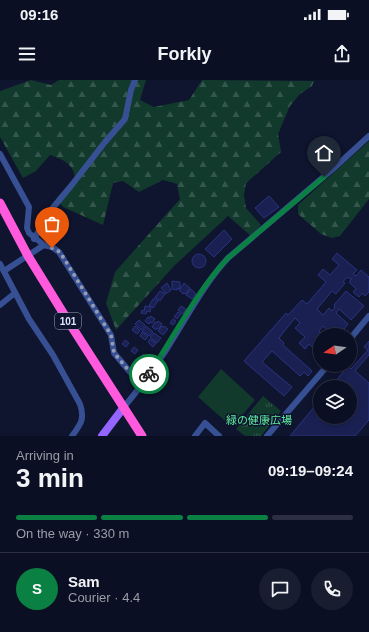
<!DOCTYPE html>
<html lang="en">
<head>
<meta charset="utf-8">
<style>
  body { margin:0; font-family:Helvetica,"Noto Sans JP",sans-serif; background:#191d30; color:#f1f3f6; height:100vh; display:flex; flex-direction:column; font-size:15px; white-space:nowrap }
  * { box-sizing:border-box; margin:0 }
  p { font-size:13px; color:#9a9ca6 }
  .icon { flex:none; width:22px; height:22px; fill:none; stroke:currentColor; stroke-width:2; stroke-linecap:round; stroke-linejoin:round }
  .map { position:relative; height:356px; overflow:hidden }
  .panel { display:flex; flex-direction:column; background:#0b0f23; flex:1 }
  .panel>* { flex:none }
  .needle { width:26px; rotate:257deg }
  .controls { position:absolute; left:313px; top:248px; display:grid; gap:8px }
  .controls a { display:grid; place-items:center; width:44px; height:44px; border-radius:50%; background:#0b0f23; box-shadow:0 2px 6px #0003,0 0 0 1px #2b2f41; font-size:20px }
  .pin { position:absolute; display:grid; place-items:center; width:34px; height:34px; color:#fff; margin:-41px -17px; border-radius:50% 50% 50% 0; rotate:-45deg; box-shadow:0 0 4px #0007 }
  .pin .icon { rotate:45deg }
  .courier { position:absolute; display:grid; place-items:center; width:40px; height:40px; margin:-20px; border:3px solid #0b8043; border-radius:50%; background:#fff; color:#222; box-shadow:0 1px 5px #0007 }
  .head em { font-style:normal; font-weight:700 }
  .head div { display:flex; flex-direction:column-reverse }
  .head { display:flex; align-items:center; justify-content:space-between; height:68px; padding:0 16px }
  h1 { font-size:26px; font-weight:700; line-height:30px }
  .bar { display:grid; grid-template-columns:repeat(4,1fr); gap:6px 4px; align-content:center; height:48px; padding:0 16px }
  .bar i { height:5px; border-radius:3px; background:#2b2f41 }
  .bar .current { background:#0b8043 }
  .bar p { grid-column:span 4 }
  .line { display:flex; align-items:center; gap:10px; padding:0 16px; border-top:1px solid #2b2f41 }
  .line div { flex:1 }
  .round { display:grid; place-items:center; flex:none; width:42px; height:42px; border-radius:21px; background:#191d30 }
  .status { display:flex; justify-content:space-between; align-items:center; height:28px; padding:0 20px; background:#0b0f23; direction:ltr }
  .status svg { height:11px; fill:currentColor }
  header { display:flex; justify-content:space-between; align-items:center; height:52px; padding:0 16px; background:#0b0f23; font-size:18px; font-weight:700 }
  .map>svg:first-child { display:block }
  .grass { fill:#123a2c }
  .forest { fill:url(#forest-firs) }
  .park { fill:url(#park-tufts) }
  .building { fill:#1a2052; stroke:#293481 }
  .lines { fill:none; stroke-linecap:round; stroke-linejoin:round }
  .minor { stroke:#365093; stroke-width:6 }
  .major { stroke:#9565ff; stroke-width:8 }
  .highway { stroke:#ff59dd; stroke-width:9 }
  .done { stroke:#969cb6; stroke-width:4; stroke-dasharray:0 7.2 }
  .route { stroke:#0b8043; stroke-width:5 }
  .labels { text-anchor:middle; stroke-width:3; stroke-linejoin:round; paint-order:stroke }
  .shield { fill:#0f142f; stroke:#a0a6c1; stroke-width:1 }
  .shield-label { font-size:10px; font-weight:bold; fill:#dee5ff }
  .park-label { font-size:11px; fill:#5dec9b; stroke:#0f142f }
</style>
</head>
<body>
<div class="status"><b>09:16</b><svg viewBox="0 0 49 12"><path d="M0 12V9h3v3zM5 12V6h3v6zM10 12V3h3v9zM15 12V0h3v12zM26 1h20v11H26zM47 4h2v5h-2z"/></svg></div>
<header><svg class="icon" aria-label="menu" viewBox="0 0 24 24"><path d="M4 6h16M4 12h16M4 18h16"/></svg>Forkly<svg class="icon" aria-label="share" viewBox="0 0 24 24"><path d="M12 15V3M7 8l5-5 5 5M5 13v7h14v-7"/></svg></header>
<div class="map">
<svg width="369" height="356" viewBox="0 0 369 356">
  <defs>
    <pattern id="forest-firs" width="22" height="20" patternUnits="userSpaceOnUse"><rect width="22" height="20" fill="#123a2c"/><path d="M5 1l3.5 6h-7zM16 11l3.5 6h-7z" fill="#34564c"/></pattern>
    <pattern id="park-tufts" width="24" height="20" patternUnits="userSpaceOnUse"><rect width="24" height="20" fill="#123a2c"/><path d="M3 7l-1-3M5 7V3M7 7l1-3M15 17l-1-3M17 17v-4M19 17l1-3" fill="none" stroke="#34564c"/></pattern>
  </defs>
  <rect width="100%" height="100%" fill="#0f142f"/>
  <path class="grass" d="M 221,289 L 255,320 L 232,347 L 198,317 Z"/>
  <path class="forest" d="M 31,0 L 51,5 L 59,0 L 146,0 L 140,20 L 154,27 L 189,20 L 202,0 L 314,1 L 312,6 L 300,14 L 290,26 L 278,54 L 281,72 L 246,103 L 244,115 L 246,128 L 261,145 L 251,156 L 228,136 L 174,186 L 116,250 L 106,223 L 115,192 L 180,119 L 177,104 L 163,100 L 139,112 L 123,101 L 113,103 L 103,145 L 63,127 L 56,119 L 75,98 C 74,84 62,79 50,75 L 36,91 L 23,98 L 0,57 L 0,11 Z
    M 369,61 L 369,119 L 340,156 L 332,158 L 321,154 L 298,134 L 298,125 Z"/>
  <path class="park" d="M 263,316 L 281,331 L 261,356 L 245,356 L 236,349 Z"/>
  <path class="building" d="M 269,116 L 279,127 L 264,138 L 255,128 Z
    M 224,150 L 232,159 L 214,177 L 205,169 Z
    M 337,173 L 357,190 L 353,194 L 356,196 L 361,190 L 369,197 L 369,212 L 365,216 L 362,213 L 359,217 L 353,212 L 356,209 L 349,202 L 352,199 L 351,199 L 347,197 L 343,202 L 345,203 L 336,214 L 332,211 L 317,229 L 323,235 L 329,228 L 332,231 L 335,227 L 334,225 L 346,211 L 364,226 L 351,240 L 339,229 L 336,233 L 348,244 L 339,255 L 333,255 L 323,246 L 319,251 L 323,255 L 320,255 L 320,274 L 309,264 L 305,269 L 299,263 L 305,257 L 295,248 L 300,243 L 295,238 L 279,258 L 284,263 L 283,265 L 312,291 L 308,296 L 304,292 L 300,296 L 272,271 L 262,282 L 292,307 L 284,316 L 244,281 L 286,233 L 288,235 L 302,220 L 307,224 L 326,202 L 318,195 L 323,189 L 330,195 L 339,185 L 332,179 Z
    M192 181a7 7 0 1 1 14 0a7 7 0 1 1-14 0Z
    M 172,201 L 180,202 L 180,209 L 177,208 L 177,210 L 172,209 Z
    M 167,203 L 171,210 L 166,214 L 161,208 Z
    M 184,203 L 190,208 L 186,214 L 184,213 L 183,214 L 179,210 Z
    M 191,209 L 196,214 L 192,219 L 186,215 Z
    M 160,211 L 165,214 L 160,221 L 155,217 Z
    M 154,218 L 158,221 L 153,228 L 149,225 Z
    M 145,226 L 151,227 L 150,232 L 147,231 L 146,234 L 141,233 L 142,230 L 144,231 Z
    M 181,226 L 186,229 L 183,234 L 178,230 Z
    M 178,232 L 181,234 L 177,239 L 174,237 Z
    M 151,236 L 155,239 L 152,243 L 150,242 L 149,244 L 145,241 L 148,237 L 150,238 Z
    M 173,239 L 176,241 L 173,245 L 170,243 Z
    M 139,240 L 145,245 L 141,250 L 135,244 Z
    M 158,241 L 162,244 L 159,249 L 157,248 L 156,250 L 152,247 L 155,242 L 157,243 Z
    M 135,246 L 140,251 L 137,254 L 132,250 Z
    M 146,246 L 153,252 L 149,256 L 142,251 Z
    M 162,246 L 163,247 L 164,246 L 168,249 L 163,255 L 158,251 Z
    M 142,252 L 148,257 L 145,260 L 140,256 Z
    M 154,253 L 161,258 L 157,263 L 150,257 Z
    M 150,259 L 156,263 L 153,267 L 148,262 Z
    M 125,260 L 129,263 L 126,267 L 122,264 Z
    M 369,261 L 369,275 L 355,291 L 369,303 L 369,340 L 355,356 L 290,356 L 320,320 L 320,337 L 350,337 L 350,307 L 331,307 L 348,286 L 351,289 L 368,270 L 364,267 Z
    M 134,267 L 138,270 L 135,274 L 131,271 Z
    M 143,274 L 148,277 L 145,281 L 140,278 Z"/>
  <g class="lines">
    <path class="minor" d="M 0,74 L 29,127 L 27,148 L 29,153 L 44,165 L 52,167 L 59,172 L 111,255 L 114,273 L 141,305
      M 34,159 L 51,130 L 71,106 L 105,62 L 125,39 L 131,10 L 135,0
      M 0,184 L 29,239 L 53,275 L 80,324 C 85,339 81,344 72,356
      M 4,191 L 44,165
      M 0,225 L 15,213
      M 350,259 L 369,236
      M 124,327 C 139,309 153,290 166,270 C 186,239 203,205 228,178 L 334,88 L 369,56
      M 195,356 L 205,343 L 219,356
      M 267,356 L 328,285"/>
    <path class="major" d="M 102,356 L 124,327"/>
    <path class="highway" d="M 0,123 L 28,176 L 70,244 L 142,356"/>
  </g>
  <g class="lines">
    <path class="done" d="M 52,168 L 60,172 L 111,255 L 114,273 L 141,305 L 149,294"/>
    <path class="route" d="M 149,294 C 175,255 196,212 228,178 L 324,97"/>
  </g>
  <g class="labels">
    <rect class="shield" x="55" y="233" width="26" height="16" rx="3"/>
    <g class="shield-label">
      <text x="68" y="245">101</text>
    </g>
    <g class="park-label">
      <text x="259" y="344">緑の健康広場</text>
    </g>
  </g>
</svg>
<div class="controls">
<a><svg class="needle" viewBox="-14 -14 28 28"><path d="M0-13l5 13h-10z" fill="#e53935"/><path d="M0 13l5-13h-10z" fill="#9a9ca6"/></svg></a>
<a><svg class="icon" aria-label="layers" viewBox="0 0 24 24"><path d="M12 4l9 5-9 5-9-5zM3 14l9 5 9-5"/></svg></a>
</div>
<div class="pin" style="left:52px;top:168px;background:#ea580c"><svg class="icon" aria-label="bag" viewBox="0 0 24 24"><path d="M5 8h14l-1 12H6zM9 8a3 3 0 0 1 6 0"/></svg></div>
<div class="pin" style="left:324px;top:97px;background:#1f2937"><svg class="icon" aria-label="home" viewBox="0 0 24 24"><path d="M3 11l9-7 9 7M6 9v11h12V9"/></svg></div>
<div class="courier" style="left:149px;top:294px"><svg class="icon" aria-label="bike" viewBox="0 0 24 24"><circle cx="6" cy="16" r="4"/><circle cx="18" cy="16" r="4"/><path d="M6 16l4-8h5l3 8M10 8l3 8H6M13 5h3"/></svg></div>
</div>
<section class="panel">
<div class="head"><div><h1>3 min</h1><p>Arriving in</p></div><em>09:19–09:24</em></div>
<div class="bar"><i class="current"></i><i class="current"></i><i class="current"></i><i></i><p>On the way · 330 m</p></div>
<div class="line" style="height:72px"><b class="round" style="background:#0b8043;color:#fff">S</b><div><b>Sam</b><p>Courier · 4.4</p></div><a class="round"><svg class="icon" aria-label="chat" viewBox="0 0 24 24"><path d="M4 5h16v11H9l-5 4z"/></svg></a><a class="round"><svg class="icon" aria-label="phone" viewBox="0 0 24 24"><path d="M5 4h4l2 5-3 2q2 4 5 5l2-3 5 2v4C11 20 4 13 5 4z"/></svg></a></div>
</section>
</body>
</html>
